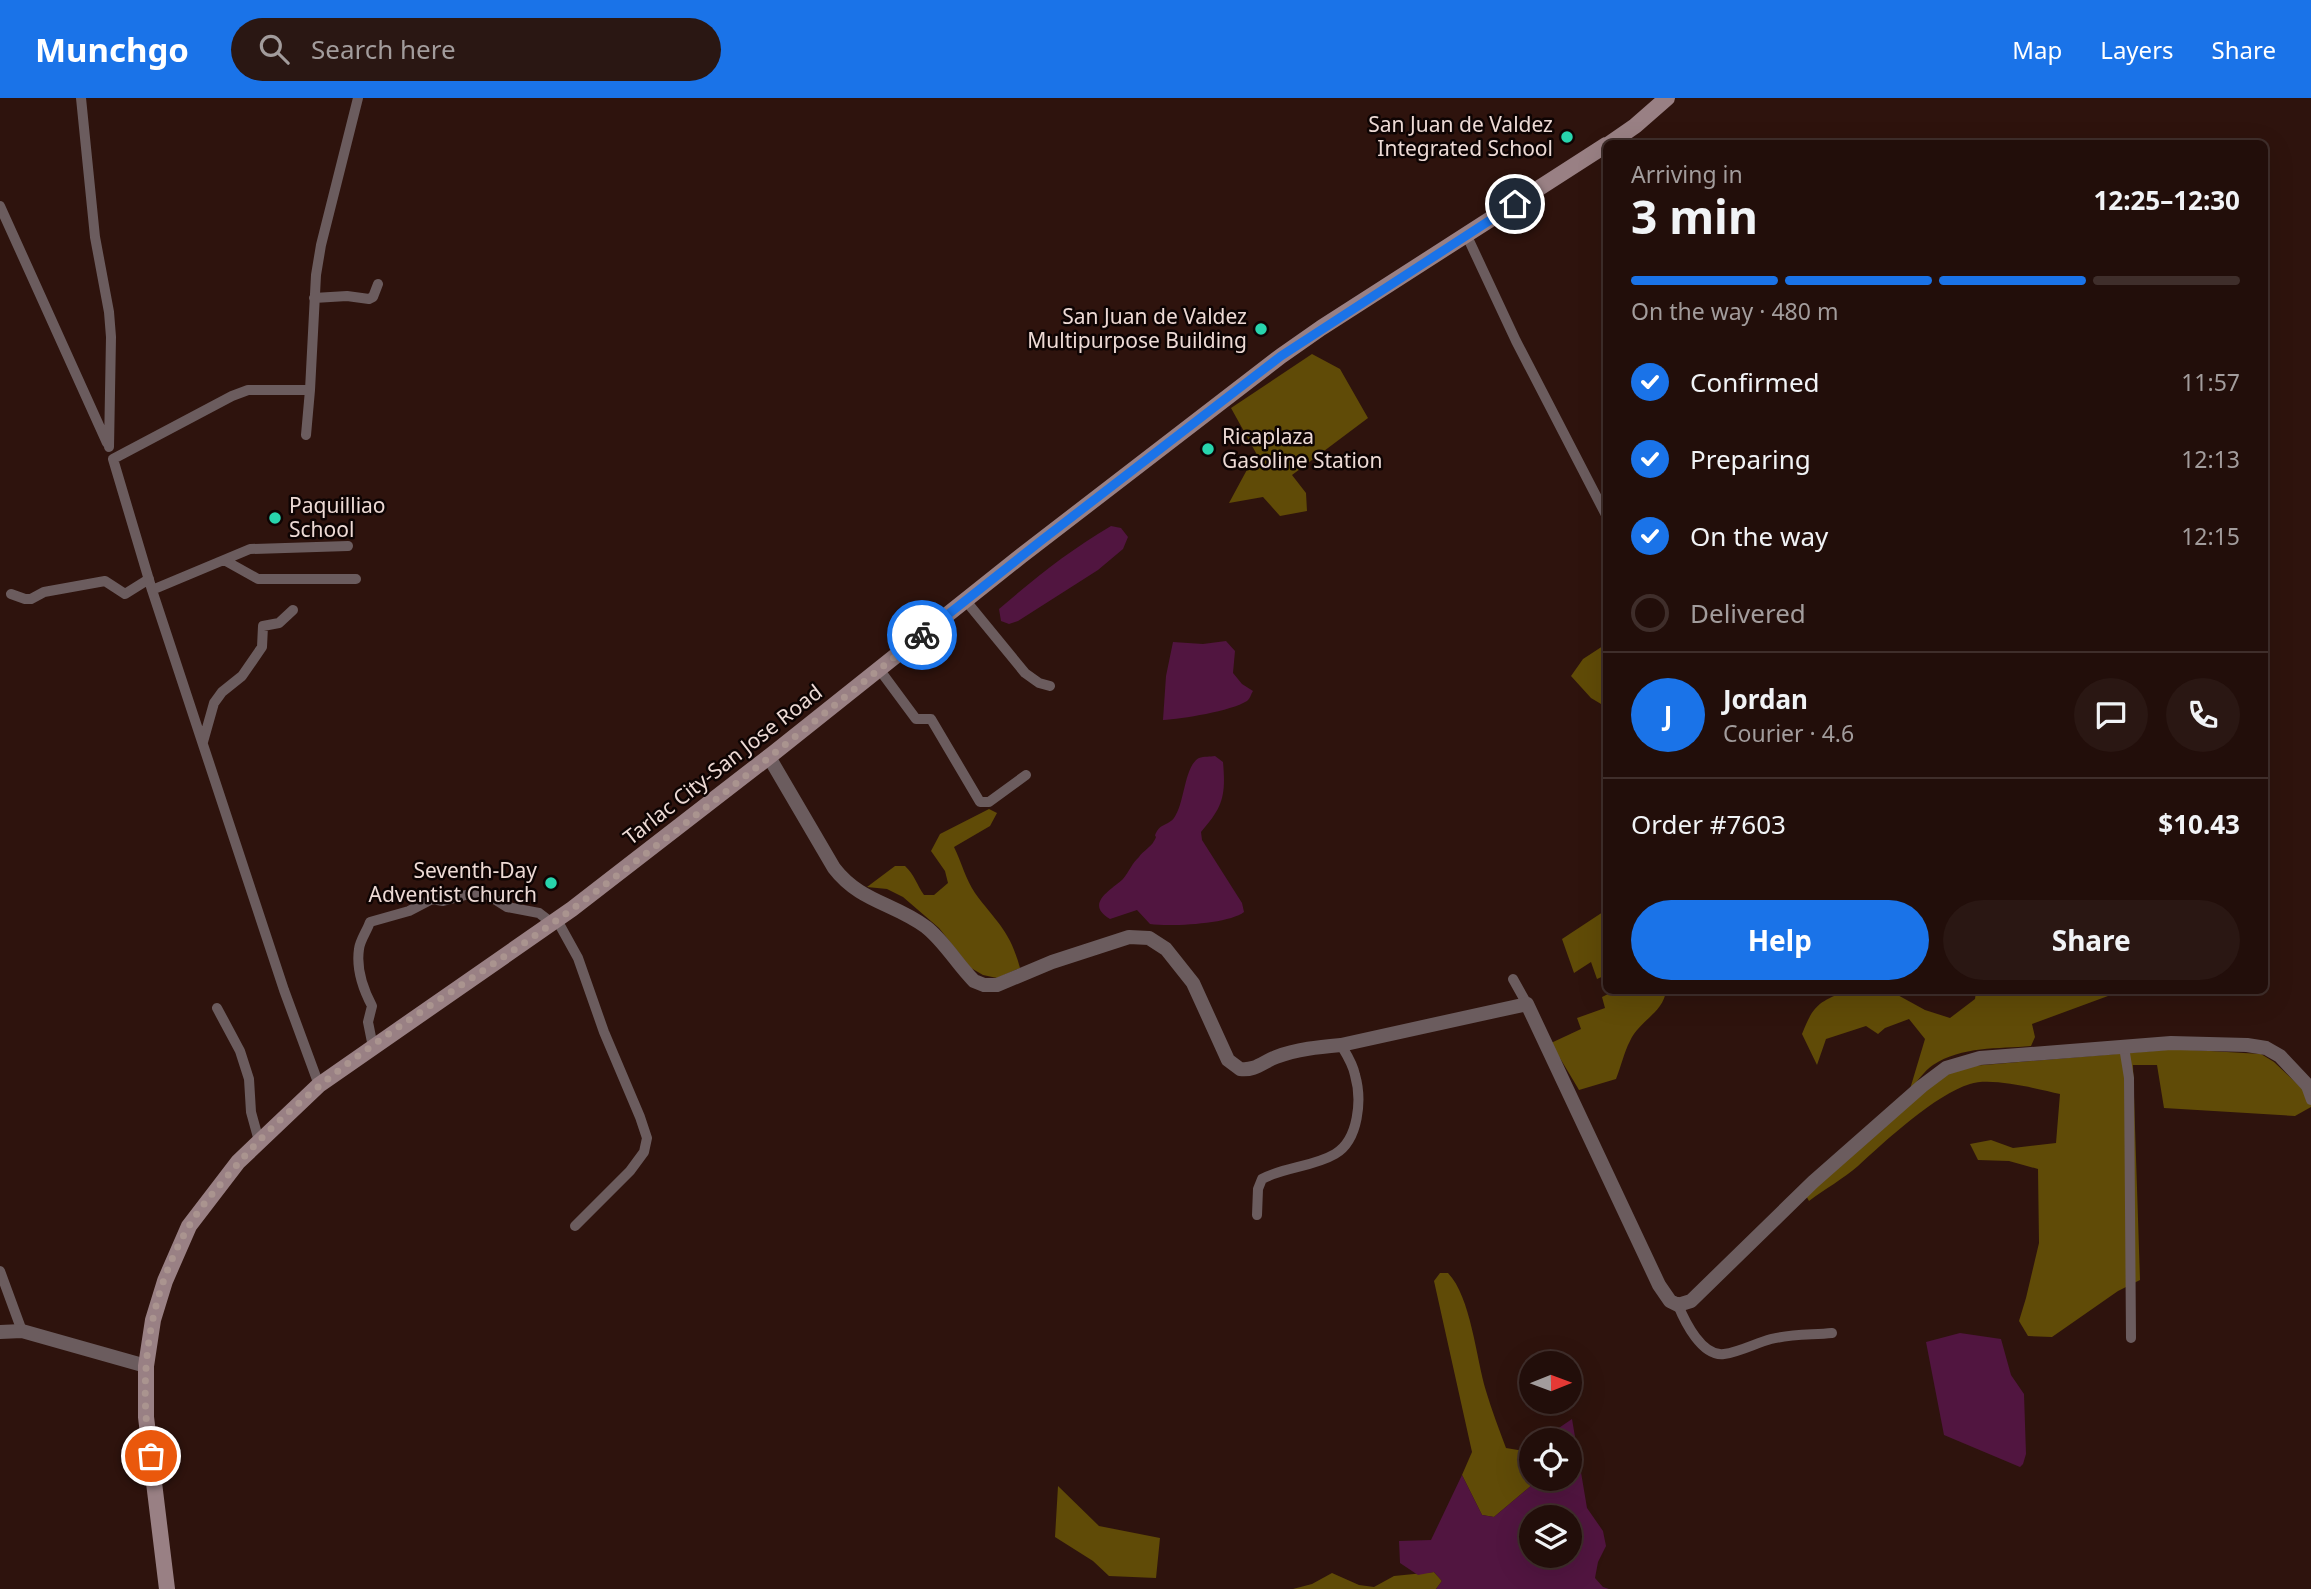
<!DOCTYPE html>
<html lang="en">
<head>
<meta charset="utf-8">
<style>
  body { margin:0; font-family:"Noto Sans",sans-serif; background:#2a1713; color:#f1f3f6; height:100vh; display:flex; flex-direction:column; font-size:26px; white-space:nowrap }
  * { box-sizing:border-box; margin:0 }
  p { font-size:23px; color:#a29c9c }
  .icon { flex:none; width:38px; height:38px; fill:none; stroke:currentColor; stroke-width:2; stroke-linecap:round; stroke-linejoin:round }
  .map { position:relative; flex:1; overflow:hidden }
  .side { position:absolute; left:1603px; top:42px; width:665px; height:854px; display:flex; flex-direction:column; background:#220e0a; border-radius:10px; box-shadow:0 7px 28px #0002,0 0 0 2px #3f2e2b }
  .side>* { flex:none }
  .needle { width:46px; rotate:89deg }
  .tools { position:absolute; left:1519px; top:1253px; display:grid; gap:14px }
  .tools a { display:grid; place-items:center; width:63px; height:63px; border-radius:50%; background:#220e0a; box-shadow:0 7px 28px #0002,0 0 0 2px #3f2e2b; font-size:35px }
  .pin { position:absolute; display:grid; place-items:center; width:60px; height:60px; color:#fff; margin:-30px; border:4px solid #fff; border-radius:50%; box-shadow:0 2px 7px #0007 }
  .courier { position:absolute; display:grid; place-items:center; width:70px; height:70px; margin:-35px; border:5px solid #1a73e8; border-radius:50%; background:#fff; color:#222; box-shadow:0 2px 9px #0007 }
  .headline em { font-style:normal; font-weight:700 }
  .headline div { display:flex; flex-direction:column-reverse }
  .headline { display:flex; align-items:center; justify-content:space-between; height:119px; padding:0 28px }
  h1 { font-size:46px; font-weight:700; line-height:52px }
  .bar { display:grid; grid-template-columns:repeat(4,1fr); gap:10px 7px; align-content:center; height:84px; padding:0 28px }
  .bar i { height:9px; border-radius:5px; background:#3f2e2b }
  .bar .on { background:#1a73e8 }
  .bar p { grid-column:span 4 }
  .line { display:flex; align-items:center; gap:18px; padding:0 28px; border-top:2px solid #3f2e2b }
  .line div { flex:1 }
  .round { display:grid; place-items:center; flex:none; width:74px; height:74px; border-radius:37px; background:#2a1713 }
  ol { padding:0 28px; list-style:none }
  li { display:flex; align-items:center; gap:21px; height:77px }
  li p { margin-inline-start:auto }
  li .icon { padding:7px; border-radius:50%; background:#1a73e8; color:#fff; stroke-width:4 }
  li:last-child { color:#a29c9c }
  li i { width:38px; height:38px; border:4px solid #3f2e2b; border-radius:50% }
  .button { display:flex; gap:14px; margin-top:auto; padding:14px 28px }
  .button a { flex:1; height:80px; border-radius:42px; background:#1a73e8; color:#fff; font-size:28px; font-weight:700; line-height:80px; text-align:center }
  .button a+a { background:#2a1713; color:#f1f3f6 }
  header { display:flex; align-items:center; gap:42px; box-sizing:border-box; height:98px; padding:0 35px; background:#1a73e8; color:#fff }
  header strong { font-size:33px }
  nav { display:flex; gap:38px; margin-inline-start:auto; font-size:24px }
  .search { width:490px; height:63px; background:#2a1713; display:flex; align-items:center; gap:18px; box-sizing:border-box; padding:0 24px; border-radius:38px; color:#a29c9c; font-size:26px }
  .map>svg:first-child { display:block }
  .forest { fill:#604b07 }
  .water { fill:#511540; fill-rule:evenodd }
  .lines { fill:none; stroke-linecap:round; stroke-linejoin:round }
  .minor { stroke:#6b5c5e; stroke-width:10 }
  .tertiary { stroke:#6b5c5e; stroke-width:14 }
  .secondary { stroke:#998084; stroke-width:16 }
  .done { stroke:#aa948f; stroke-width:7; stroke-dasharray:0 12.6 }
  .route { stroke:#1a73e8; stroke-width:9 }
  .poi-dot { fill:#28d5ad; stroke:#0e0403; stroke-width:2.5 }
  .labels { text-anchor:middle; stroke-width:5; stroke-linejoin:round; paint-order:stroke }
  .poi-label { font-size:21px; fill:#eddad5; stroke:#0e0403; text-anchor:end }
  .street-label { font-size:21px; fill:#eddad5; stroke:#0e0403 }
</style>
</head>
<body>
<header>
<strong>Munchgo</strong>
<div class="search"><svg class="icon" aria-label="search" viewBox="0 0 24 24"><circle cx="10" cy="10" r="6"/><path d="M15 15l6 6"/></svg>Search here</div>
<nav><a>Map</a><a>Layers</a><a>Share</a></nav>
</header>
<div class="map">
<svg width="2311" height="1491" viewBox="0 0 2311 1491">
  <rect width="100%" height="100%" fill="#2e130d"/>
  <path class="forest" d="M 1312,256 L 1340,271 L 1368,320 L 1292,377 L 1306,395 L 1307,413 L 1280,418 L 1263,399 L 1229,405 L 1256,355 L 1231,310 Z
    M 1606,546 L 1606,609 L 1591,600 L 1571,578 L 1583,561 Z
    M 989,711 L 997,715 L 990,728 L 954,749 C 961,763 966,782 975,795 C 996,824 1010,832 1020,870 L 997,880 L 983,877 L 971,870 L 939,830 L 903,799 L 887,791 L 867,789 L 895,768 L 905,768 C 914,776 917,787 924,797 L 934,797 L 948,785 L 945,773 L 931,753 L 940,736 Z
    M 1606,812 L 1606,877 L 1597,881 L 1591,864 L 1574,875 L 1562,841 Z
    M 1614,893 L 1666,893 C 1663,915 1639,923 1630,943 C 1624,954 1621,969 1616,981 L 1579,992 L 1551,945 L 1581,931 L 1577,920 L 1605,910 L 1602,899 Z
    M 1846,893 L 1884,893 L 1894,895 L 1925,912 L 1950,920 L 1975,901 L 1976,893 L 2115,893 L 2108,898 L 2032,926 L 2035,939 L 2031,948 C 1998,951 1962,948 1933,967 C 1924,973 1917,984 1910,991 L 1925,941 L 1909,921 L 1885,930 L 1878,936 L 1866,928 L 1826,941 L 1817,967 L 1802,936 C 1813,908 1818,904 1846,893 Z
    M 2176,951 L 2261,956 L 2274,964 L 2311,999 L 2311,1009 L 2295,1018 L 2164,1010 L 2157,967 L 2133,967 L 2140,1182 L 2118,1193 L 2052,1239 L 2028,1238 L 2019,1223 L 2026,1200 L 2039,1145 L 2038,1071 L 2009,1063 L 1978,1062 L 1970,1046 L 1991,1042 L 2013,1050 L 2056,1045 L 2060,996 C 2037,991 1992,979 1970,986 C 1936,996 1884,1044 1858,1068 C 1843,1081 1825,1091 1809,1103 L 1805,1096 L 1940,978 L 1972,968 Z
    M 1440,1175 L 1448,1175 C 1471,1199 1476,1260 1486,1293 C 1492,1313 1499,1331 1506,1350 L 1524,1353 L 1531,1349 L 1531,1381 L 1539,1381 L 1494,1419 L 1482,1417 L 1462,1377 L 1472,1354 L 1434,1183 Z
    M 1058,1388 L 1099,1428 L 1160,1440 L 1156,1480 L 1109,1478 L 1093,1463 L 1055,1439 Z
    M 1434,1474 L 1442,1483 L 1436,1491 L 1293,1491 L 1312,1486 L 1332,1475 L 1359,1487 L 1374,1489 L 1394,1478 Z"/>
  <path class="water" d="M 1111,428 L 1121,430 L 1128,439 L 1123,451 L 1098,472 L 1018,523 L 1009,526 L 1001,523 L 999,511 C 1035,480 1070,452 1111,428 Z
    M 1226,543 L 1235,553 L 1233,575 L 1242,586 L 1253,593 C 1251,596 1250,601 1247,603 C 1231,613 1182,621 1163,622 L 1166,578 L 1173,544 L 1203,546 Z
    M 1215,658 L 1223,664 C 1226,698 1223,709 1201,734 L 1202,742 L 1242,805 L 1244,814 C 1229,826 1170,829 1150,826 L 1137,812 L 1110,821 C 1084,806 1111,792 1123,781 C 1129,774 1132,765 1139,759 C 1143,753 1151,749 1154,743 C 1159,735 1152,742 1157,733 C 1161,726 1170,726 1174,720 C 1185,705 1184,668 1199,660 C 1204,658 1210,659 1215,658 Z
    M 1960,1235 L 2001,1241 L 2011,1277 L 2024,1296 L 2026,1356 L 2023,1366 L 2020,1369 L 1944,1337 L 1926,1244 Z
    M 1572,1321 L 1587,1410 L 1603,1433 L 1606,1448 L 1598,1464 L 1595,1480 L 1603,1489 L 1609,1491 L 1436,1491 L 1442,1483 L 1434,1474 L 1418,1477 L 1400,1465 L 1399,1443 L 1431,1442 L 1462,1377 L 1482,1417 L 1494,1419 L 1539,1381 L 1570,1381 L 1570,1342 L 1548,1342 L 1547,1338 ZM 1570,1419 L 1570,1458 L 1531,1458 L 1531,1419 Z"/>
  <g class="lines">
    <path class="minor" d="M 81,0 L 95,139 L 109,214 L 111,239 L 109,349
      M 0,108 L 107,345
      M 1466,136 L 1516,243 L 1606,417
      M 314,200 L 347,198 L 369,201 L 373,199 L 378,186
      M 306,337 L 310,292
      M 224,462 L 258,481 L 356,481
      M 152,492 L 250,451 L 348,448
      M 11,496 L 25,501 L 31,501 L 44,494 L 105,483 L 125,496 L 149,481
      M 966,503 L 1025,575 L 1039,585 L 1050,588
      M 879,571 L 916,621 L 931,621 L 980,704 L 989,704 L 1026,677
      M 203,644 L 214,605 L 222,594 L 242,578 L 262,549 L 263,528 L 279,525 L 293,512
      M 557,822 L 578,860 L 604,934 L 640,1019 L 647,1040 L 644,1054 L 630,1073 L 575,1128
      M 1513,881 L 1527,906
      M 217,910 L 240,953 L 249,981 L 251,1014 L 259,1043
      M 373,949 L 368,924 L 372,908 C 363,891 356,871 359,851 C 360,842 367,833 370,824 L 409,813 L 432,801 L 443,803 L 477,794 L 488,797 L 507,809 L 539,815 L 552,825
      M 2124,949 L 2129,980 L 2131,1240
      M 319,987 L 284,892 L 152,492 L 113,361 L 232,298 L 248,292 L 310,292 L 316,177 L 321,147 L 358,0
      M 2306,988 L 2311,1002
      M 1257,1117 L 1258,1091 L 1262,1081 C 1284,1069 1313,1069 1335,1056 C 1359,1042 1362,1001 1355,977 C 1353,966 1347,957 1341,947
      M 0,1173 L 22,1233
      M 1678,1207 C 1685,1224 1702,1259 1724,1256 C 1740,1254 1756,1245 1771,1241 C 1791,1236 1813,1237 1832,1235"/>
    <path class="tertiary" d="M 769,659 L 834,770 C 860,804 894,805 926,829 C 945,844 957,866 974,883 L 984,887 L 997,887 L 1052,864 L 1129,839 L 1149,840 L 1166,851 L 1193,885 L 1228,962 L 1240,971 C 1255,973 1263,964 1276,959 C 1297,951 1319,949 1341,947 L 1527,906 L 1659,1187 L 1670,1203 L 1678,1207 L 1691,1203 L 1813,1084 L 1922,988 L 1946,970 L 1980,960 L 2171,945 L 2247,947 L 2266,950 L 2280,958 L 2311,991
      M 0,1234 L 22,1233 L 146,1268"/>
    <path class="secondary" d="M 1609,46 L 1635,28 L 1667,0
      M 167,1491 L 146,1319 L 146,1268 L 153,1222 L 165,1183 L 189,1128 L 238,1064 L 319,987 L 572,811 L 775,654 L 1021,458 L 1281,258 L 1321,230 L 1606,47"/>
  </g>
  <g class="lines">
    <path class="done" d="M 151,1358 C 137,1281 148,1197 189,1128 C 199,1111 212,1096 225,1081 C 317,967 454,898 571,812 C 690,724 806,630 922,537"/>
    <path class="route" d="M 922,537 L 1042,442 L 1281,258 L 1515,106"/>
  </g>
  <g class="poi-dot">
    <circle cx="1567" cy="39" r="7"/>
    <circle cx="1261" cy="231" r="7"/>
    <circle cx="1208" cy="351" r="7"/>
    <circle cx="275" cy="420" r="7"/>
    <circle cx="551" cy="785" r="7"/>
  </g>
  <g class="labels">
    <g class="poi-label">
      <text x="1553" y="34">San Juan de Valdez<tspan x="1553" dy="24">Integrated School</tspan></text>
      <text x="1247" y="226">San Juan de Valdez<tspan x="1247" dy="24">Multipurpose Building</tspan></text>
      <text x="1222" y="346" text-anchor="start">Ricaplaza<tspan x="1222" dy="24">Gasoline Station</tspan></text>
      <text x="289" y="415" text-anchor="start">Paquilliao<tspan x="289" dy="24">School</tspan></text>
      <text x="537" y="780">Seventh-Day<tspan x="537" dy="24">Adventist Church</tspan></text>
    </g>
    <g class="street-label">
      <text transform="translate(723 667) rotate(-38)" y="7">Tarlac City-San Jose Road</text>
    </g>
  </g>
</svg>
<div class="tools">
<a><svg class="needle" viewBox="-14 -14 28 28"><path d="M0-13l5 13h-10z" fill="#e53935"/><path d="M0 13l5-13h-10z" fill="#a29c9c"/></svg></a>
<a><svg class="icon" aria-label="locate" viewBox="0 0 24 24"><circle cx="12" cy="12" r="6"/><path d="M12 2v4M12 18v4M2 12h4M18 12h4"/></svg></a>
<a><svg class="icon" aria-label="layers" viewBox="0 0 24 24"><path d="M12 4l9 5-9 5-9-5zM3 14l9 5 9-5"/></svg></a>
</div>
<div class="pin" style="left:151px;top:1358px;background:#ea580c"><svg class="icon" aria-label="bag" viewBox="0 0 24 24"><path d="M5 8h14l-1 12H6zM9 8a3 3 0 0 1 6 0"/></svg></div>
<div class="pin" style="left:1515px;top:106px;background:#1f2937"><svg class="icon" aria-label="home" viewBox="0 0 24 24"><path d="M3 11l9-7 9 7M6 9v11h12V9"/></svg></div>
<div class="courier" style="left:922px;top:537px"><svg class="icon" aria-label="bike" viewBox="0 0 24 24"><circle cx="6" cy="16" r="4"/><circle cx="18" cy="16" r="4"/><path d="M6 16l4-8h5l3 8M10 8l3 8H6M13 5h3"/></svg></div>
<section class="side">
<div class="headline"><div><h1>3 min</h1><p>Arriving in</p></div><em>12:25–12:30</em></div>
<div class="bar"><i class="on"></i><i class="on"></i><i class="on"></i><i></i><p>On the way · 480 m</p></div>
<ol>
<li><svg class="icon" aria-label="check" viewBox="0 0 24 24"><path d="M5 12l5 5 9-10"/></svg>Confirmed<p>11:57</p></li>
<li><svg class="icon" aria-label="check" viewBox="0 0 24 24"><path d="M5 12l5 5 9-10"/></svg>Preparing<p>12:13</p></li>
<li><svg class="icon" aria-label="check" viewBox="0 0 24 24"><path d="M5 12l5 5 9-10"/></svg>On the way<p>12:15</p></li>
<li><i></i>Delivered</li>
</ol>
<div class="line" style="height:126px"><b class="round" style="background:#1a73e8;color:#fff">J</b><div><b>Jordan</b><p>Courier · 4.6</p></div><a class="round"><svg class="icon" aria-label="chat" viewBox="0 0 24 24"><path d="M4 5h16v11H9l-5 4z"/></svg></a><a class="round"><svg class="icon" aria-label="phone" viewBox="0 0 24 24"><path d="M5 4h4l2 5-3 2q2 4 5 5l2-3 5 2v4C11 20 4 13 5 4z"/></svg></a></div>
<div class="line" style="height:91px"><div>Order #7603</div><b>$10.43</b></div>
<div class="button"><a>Help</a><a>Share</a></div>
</section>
</div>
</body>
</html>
